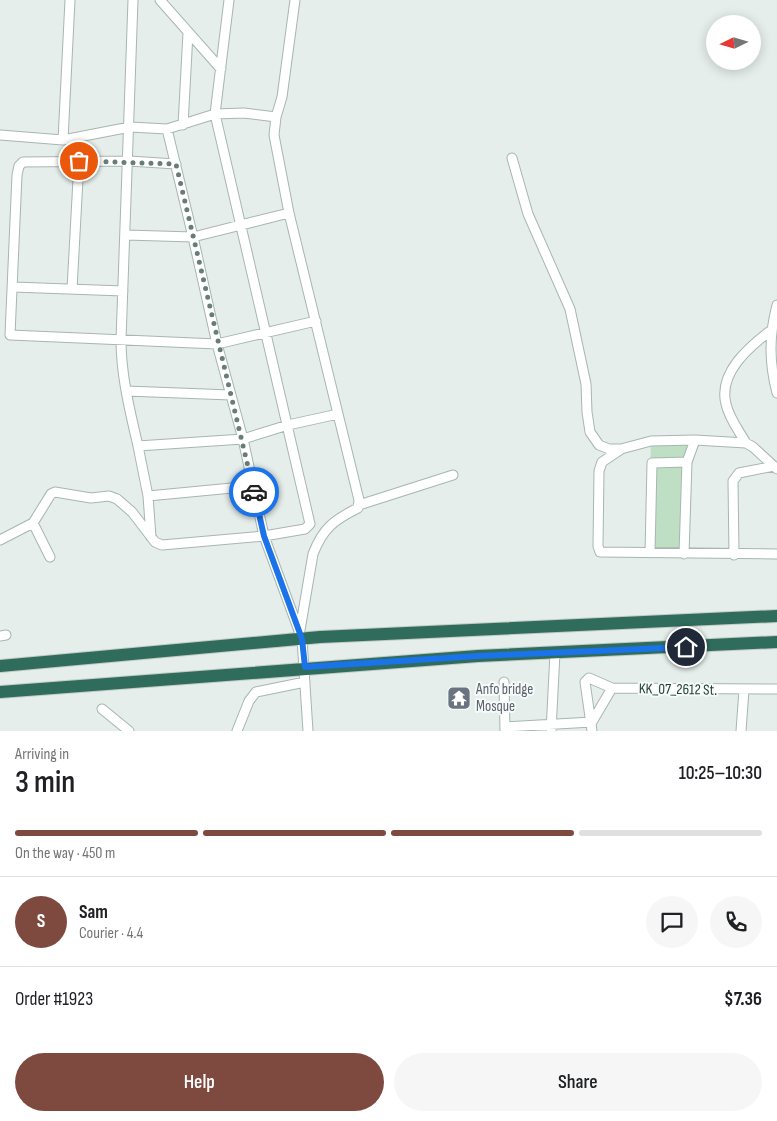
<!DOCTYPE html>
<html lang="en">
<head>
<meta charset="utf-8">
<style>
  body { margin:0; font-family:"Sofia Sans Condensed",sans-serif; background:#f6f6f6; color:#202124; height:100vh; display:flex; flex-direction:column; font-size:19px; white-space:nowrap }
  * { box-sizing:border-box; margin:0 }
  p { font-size:16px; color:#757577 }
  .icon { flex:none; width:28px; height:28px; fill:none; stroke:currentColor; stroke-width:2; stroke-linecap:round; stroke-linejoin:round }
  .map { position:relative; height:731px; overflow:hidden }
  .sheet { display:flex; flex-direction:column; background:#fff; flex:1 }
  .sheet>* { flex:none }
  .needle { width:32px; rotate:265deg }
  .fabs { position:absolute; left:706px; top:15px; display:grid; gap:10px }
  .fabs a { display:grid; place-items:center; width:55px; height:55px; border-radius:50%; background:#fff; box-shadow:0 2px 12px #0003; font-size:25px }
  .pin { position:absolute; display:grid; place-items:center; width:42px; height:42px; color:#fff; margin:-21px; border:2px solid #fff; border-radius:50%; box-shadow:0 1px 5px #0007 }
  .courier { position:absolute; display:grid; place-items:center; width:50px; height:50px; margin:-25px; border:4px solid #1a73e8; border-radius:50%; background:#fff; color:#222; box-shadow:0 1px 6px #0007 }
  .overview em { font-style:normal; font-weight:600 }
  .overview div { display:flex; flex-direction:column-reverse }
  .overview { display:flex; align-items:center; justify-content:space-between; height:85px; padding:0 15px }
  h1 { font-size:32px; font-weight:600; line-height:38px }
  .bar { display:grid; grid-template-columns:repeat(4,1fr); gap:8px 5px; align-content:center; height:60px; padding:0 15px }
  .bar i { height:6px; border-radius:4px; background:#e0e0e0 }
  .bar .on { background:#7e4a3f }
  .bar p { grid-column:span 4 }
  .line { display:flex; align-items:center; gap:12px; padding:0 15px; border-top:1px solid #e0e0e0 }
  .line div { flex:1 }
  .round { display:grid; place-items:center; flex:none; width:52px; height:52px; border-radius:26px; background:#f6f6f6 }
  .button { display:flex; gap:10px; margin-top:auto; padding:10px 15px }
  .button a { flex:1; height:58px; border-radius:30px; background:#7e4a3f; color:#fff; font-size:20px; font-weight:600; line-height:58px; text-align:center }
  .button a+a { background:#f6f6f6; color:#202124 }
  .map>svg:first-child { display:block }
  .green { fill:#bfdfc5 }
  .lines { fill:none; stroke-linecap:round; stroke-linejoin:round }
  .minor-casing { stroke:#a7b6b1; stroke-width:11 }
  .highway-casing { stroke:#c2cac7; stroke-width:14 }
  .minor { stroke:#fff; stroke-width:9 }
  .highway { stroke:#306c5c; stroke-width:12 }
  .done { stroke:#687d76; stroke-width:5; stroke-dasharray:0 9 }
  .route { stroke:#1a73e8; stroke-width:6 }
  .labels { text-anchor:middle; stroke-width:4; stroke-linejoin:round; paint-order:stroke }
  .worship-label { font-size:15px; fill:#5b616d; stroke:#f6faf8; text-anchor:start }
  .street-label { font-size:15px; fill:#244037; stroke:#f6faf8 }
</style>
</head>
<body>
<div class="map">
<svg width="777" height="731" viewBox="0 0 777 731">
  <rect width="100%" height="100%" fill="#e5eeea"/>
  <path class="green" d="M 651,439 L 688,440 L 684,554 L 648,553 Z"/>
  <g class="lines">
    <g class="minor-casing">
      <path id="minor" d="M 133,0 L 121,340 C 121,376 130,411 138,446 L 243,439 L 288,425 L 338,414
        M 160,0 L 221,69
        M 276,117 L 282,97 L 295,0
        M 183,125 L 188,33
        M 167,129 L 193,237 L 289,213
        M 0,135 L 63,140 L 130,127 L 167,129 L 215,114 L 244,113 L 276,117 L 274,135 L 289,213 L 359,500 L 358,508 C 334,520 323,528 313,554 L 300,630
        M 63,140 L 70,0
        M 512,158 L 528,214 L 570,309 L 586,384 L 587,412 L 590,432 L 599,445 L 609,449 L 621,449 L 651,441 L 695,440 L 746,443 L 753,447 L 777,469
        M 176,164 L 129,161 L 23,162 L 19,166 L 17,175 L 10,335 L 217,344 L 316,321
        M 126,235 L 193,237 L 217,344 L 243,439 L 264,536 L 302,639 L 308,731
        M 13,287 L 123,291
        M 72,289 L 79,161
        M 777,305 C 769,336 769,362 777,393
        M 126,391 L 231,395
        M 746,443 C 739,431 729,418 726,404 C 718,373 749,347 770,331
        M 138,446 L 148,496 L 151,537
        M 620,450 L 602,462 L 599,471 L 598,546 L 600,552 L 777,554
        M 148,496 L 253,486
        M 359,505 L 453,475
        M 33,523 L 50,557
        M 0,540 L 33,523 L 51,494 L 55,492 L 91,498 L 109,496 L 117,499 L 132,512 L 155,542 L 162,545 L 264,536 L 305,529 L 310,524 L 215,114 L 229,0
        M 650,553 L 652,463 L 687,462
        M 684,554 L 687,462 L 695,440
        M 734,555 L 733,481 L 739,473 L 774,466
        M 0,636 L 6,635
        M 504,682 L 505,731
        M 102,709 L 129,731
        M 592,722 L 612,688
        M 505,727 L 592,722
        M 237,731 L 249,701 L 256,692 L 305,682
        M 551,731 L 555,653
        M 592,731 L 585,682 L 589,678 L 612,688 L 777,689
        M 741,731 L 744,690"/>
    </g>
    <g class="highway-casing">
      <path id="highway" d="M 0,666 L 320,637 L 777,616
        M 0,692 L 478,656 L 777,642"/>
    </g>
    <use href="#minor" class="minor"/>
    <use href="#highway" class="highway"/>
  </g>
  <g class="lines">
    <path class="done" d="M 79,161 L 176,164 L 254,492"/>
    <path class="route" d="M 254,492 L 264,536 L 302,639 L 305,667 L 478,656 L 686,647"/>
  </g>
  <defs>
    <g id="temple-square" transform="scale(1.25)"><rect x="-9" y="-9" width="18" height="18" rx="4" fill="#6b7280" stroke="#f6faf8"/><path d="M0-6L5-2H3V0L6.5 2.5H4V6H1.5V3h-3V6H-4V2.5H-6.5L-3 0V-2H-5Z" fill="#fff"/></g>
  </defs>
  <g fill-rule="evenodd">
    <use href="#temple-square" x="459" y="698"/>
  </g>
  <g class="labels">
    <g class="worship-label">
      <text x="476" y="694">Anfo bridge<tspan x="476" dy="17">Mosque</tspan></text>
    </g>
    <g class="street-label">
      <text transform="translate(678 689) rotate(1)" y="5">KK_07_2612 St.</text>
    </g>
  </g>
</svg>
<div class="fabs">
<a><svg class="needle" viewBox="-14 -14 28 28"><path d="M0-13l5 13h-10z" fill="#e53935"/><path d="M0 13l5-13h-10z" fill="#757577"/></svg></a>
</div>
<div class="pin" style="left:79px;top:161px;background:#ea580c"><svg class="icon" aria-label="bag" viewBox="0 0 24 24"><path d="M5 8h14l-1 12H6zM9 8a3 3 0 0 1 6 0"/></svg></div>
<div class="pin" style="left:686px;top:647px;background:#1f2937"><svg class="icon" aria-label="home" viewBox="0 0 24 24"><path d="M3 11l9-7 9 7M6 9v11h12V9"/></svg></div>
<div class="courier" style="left:254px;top:492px"><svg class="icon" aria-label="car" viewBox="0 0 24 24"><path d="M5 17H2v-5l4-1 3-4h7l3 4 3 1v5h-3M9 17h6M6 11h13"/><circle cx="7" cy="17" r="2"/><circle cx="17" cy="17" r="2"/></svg></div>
</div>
<section class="sheet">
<div class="overview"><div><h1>3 min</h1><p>Arriving in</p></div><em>10:25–10:30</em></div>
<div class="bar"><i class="on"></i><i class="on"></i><i class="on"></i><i></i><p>On the way · 450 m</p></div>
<div class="line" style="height:90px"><b class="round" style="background:#7e4a3f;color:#fff">S</b><div><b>Sam</b><p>Courier · 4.4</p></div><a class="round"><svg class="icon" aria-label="chat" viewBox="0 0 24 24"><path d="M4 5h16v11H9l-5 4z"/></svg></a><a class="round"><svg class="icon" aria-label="phone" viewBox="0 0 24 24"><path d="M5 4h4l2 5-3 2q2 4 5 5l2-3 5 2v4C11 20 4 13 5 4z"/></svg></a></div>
<div class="line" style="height:65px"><div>Order #1923</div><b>$7.36</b></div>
<div class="button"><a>Help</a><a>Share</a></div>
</section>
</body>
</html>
